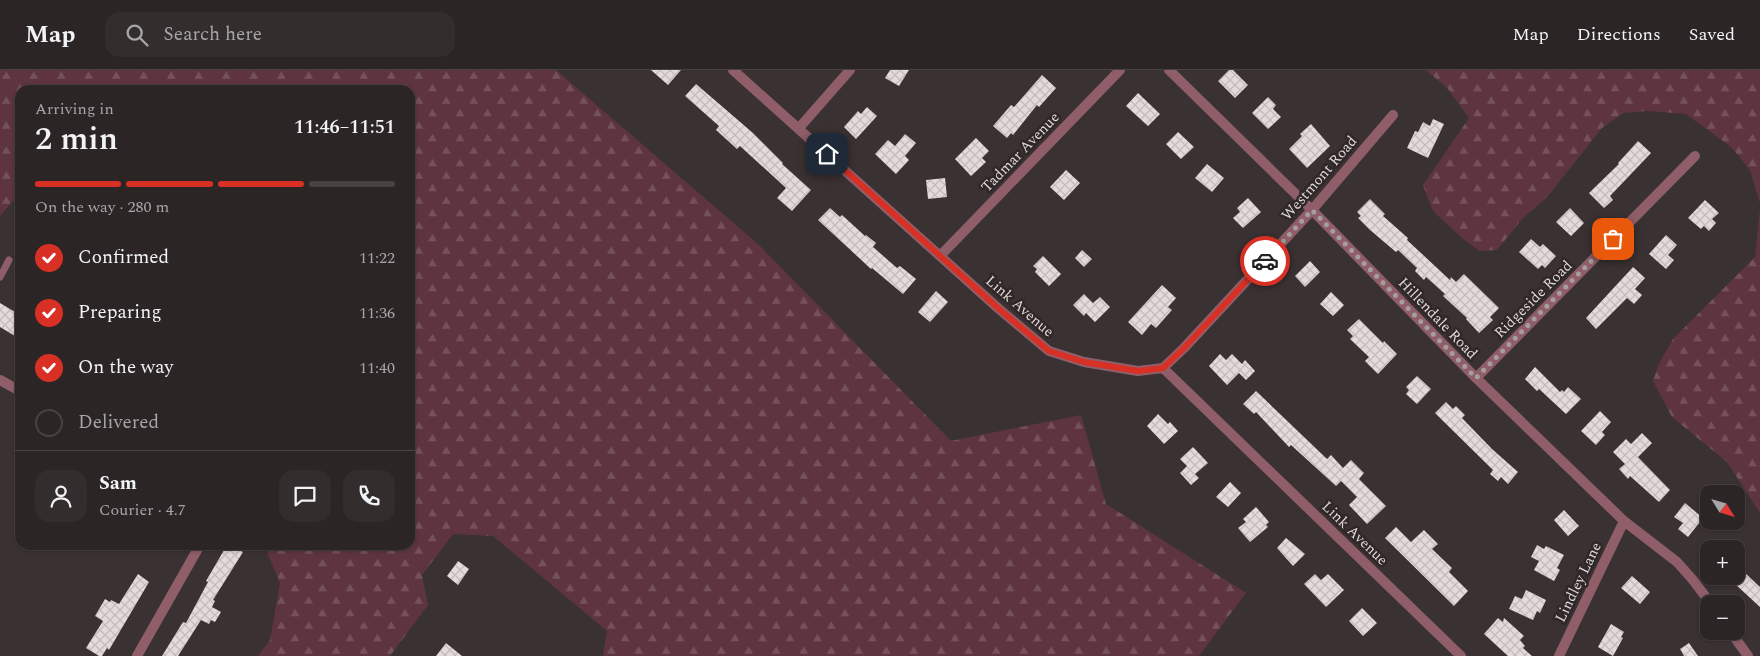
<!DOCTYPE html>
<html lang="en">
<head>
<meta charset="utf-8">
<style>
  body { margin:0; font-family:Spectral,serif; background:#342d2e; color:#f1f3f6; height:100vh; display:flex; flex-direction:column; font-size:19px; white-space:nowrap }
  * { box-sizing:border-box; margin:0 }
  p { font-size:16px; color:#a6a5a7 }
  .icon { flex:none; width:28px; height:28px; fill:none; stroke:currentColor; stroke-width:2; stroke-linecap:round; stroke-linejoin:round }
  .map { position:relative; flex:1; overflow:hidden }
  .panel { position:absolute; left:15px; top:15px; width:400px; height:465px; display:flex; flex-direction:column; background:#2c2526; border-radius:15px; box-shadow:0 1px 4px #0004,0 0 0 1px #484243 }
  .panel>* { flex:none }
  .needle { width:32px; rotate:127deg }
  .fabs { position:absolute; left:1700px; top:415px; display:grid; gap:10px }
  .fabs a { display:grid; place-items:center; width:45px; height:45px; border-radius:10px; background:#2c2526; box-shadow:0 1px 4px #0004,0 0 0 1px #484243; font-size:25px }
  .pin { position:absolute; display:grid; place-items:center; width:42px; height:42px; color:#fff; margin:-21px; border-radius:10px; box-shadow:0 2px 8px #0006 }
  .courier { position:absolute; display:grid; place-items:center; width:50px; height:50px; margin:-25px; border:4px solid #d93025; border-radius:50%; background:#fff; color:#222; box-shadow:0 1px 6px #0007 }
  .summary em { font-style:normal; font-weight:600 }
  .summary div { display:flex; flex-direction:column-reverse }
  .summary { display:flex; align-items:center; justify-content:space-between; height:85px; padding:0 20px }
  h1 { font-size:32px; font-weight:600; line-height:38px }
  .bar { display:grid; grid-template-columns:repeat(4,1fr); gap:8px 5px; align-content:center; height:60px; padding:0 20px }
  .bar i { height:6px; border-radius:4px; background:#484243 }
  .bar .on { background:#d93025 }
  .bar p { grid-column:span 4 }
  .line { display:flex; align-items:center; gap:12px; padding:0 20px; border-top:1px solid #484243 }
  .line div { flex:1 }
  .round { display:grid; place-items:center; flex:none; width:52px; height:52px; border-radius:15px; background:#342d2e }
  ol { padding:0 20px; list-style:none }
  li { display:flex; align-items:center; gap:15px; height:55px }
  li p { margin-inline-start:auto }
  li .icon { padding:5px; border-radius:50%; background:#d93025; color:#fff; stroke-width:4 }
  li:last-child { color:#a6a5a7 }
  li i { width:28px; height:28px; border:2px solid #484243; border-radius:50% }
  header { display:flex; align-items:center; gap:30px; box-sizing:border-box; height:70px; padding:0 25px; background:#2c2526; border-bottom:1px solid #484243 }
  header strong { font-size:24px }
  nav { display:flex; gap:28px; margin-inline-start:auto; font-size:18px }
  .search { width:350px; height:45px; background:#342d2e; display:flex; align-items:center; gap:12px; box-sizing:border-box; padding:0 18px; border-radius:15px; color:#a6a5a7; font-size:19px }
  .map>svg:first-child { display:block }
  .forest { fill:url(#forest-firs) }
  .building { fill:url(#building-cross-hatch) }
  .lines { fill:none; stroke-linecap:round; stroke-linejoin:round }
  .service { stroke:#8f5e68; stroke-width:7 }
  .minor { stroke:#8f5e68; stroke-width:10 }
  .done { stroke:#a59e9f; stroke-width:5; stroke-dasharray:0 9 }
  .route { stroke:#d93025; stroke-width:6 }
  .labels { text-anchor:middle; stroke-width:5; stroke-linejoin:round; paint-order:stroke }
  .street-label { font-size:15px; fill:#dfd9da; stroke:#302728 }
</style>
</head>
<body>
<header>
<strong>Map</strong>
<div class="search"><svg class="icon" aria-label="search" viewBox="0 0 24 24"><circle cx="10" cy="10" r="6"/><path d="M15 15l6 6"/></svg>Search here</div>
<nav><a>Map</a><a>Directions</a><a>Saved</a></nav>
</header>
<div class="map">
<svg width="1760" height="586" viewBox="0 0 1760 586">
  <defs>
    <pattern id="forest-firs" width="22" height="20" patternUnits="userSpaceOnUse" patternTransform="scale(1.25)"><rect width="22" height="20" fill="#5e353e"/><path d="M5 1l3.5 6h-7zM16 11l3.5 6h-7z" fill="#755259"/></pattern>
    <pattern id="building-cross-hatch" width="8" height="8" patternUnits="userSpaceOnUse" patternTransform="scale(1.25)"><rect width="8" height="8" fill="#e4d9db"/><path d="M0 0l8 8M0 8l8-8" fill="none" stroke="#c4bbbc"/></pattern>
  </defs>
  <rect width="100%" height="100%" fill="#3a3132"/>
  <path class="forest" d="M 0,0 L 556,0 L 759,175 L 951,371 L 1081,345 L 1106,434 L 1246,523 L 1199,586 L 603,586 L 607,561 L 493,466 L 453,464 L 422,505 L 428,535 L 390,586 L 258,586 L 270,570 L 280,513 L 264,475 L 410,475 L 410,20 L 20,20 L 20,132 L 13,131 L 0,146 Z
    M 1426,0 L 1760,0 L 1760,133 L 1750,100 L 1731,77 L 1686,44 L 1647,41 L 1623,43 L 1602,58 L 1548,126 L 1522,149 L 1497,180 L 1480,181 L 1463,169 L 1433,141 L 1423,115 L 1469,48 L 1448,19 Z
    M 1760,140 L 1760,443 L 1727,392 L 1672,347 L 1653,311 L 1659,294 L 1673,269 L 1755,187 Z"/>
  <path class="building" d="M 651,0 L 681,0 L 668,15 Z
    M 890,0 L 909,0 L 899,16 L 885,8 Z
    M 1229,0 L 1233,0 L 1248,15 L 1235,28 L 1218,11 Z
    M 1042,5 L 1056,18 L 1039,37 L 1037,35 L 1013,65 L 1011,63 L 1007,68 L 993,56 L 1011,35 L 1014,37 Z
    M 696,14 L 753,63 L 783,93 L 782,94 L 811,120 L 792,141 L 777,128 L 786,118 L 740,76 L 737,79 L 716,60 L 719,56 L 685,26 Z
    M 1138,23 L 1160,44 L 1148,56 L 1126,36 Z
    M 1268,27 L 1276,35 L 1273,39 L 1281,47 L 1268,59 L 1252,43 Z
    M 867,37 L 877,46 L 856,69 L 844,57 L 858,41 L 861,44 Z
    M 1433,49 L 1444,54 L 1428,88 L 1407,78 L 1415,61 L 1418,62 L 1423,52 L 1430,56 Z
    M 1311,54 L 1330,76 L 1307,98 L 1289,79 L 1302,66 L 1300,64 Z
    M 1178,62 L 1194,77 L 1181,89 L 1166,74 Z
    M 905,64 L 916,73 L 905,86 L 909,90 L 896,104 L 875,84 L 888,70 L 895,76 Z
    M 976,68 L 989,81 L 982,88 L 986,92 L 971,106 L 955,89 Z
    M 1638,71 L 1651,83 L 1610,126 L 1613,130 L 1604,138 L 1589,123 L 1619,94 L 1618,93 Z
    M 1207,94 L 1224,108 L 1212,122 L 1195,108 Z
    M 1066,100 L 1080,113 L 1064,130 L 1050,117 Z
    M 945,108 L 947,127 L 928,129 L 926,110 Z
    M 1248,128 L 1261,142 L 1243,158 L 1233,148 L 1240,142 L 1237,138 Z
    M 1370,129 L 1385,144 L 1383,146 L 1408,168 L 1407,170 L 1450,210 L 1451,207 L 1456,212 L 1464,204 L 1499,238 L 1490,247 L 1493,250 L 1479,263 L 1466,249 L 1467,248 L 1443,226 L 1445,224 L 1426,207 L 1424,210 L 1415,201 L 1417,198 L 1398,180 L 1396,182 L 1370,160 L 1358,148 L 1361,146 L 1357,142 Z
    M 1705,130 L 1719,143 L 1712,149 L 1716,153 L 1709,161 L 1704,156 L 1701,159 L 1688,148 Z
    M 830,138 L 840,147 L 842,145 L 865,166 L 866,165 L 876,173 L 873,177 L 897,198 L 900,196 L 916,209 L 903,224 L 872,198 L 871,199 L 818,150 Z
    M 1570,138 L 1584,153 L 1571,166 L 1556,152 Z
    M 1666,165 L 1677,175 L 1668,185 L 1674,190 L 1666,199 L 1649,184 Z
    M 1531,169 L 1540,177 L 1543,174 L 1556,186 L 1545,198 L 1542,195 L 1538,199 L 1519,182 Z
    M 1082,180 L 1092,189 L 1084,197 L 1075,188 Z
    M 1043,186 L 1061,204 L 1049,216 L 1035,202 L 1037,199 L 1033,196 Z
    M 1310,191 L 1320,202 L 1305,217 L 1295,206 Z
    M 1633,197 L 1645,208 L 1635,219 L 1642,225 L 1634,234 L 1627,228 L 1596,259 L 1586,248 Z
    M 1162,215 L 1176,228 L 1168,237 L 1172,240 L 1156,258 L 1151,254 L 1142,265 L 1128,252 Z
    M 936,221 L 948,232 L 930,252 L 918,242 Z
    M 1331,222 L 1344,235 L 1333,246 L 1320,234 Z
    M 1084,224 L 1093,233 L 1100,227 L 1110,237 L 1095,252 L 1086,243 L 1084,246 L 1073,235 Z
    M 0,233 L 20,245 L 20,269 L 0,257 Z
    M 1359,249 L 1383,273 L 1384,271 L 1397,284 L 1378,304 L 1365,291 L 1369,287 L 1350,269 L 1353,266 L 1347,260 Z
    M 1220,284 L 1226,290 L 1232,284 L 1242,294 L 1245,290 L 1255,301 L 1246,310 L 1239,303 L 1227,315 L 1209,296 Z
    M 1535,297 L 1560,322 L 1562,320 L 1564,322 L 1568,317 L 1581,329 L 1566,344 L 1539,319 L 1537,321 L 1525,309 Z
    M 1417,306 L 1431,319 L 1417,334 L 1406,324 L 1409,320 L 1406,317 Z
    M 1256,321 L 1327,389 L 1331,385 L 1343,398 L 1351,390 L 1364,403 L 1359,409 L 1386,436 L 1367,454 L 1349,435 L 1357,427 L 1341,411 L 1336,416 L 1291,375 L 1289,377 L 1256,342 L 1254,344 L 1243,334 Z
    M 1446,332 L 1453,339 L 1456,336 L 1465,345 L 1462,348 L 1492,379 L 1518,402 L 1508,414 L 1501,407 L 1498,411 L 1490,404 L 1493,400 L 1435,343 Z
    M 1600,341 L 1611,352 L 1602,362 L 1605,365 L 1596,375 L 1581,361 Z
    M 1158,344 L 1168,354 L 1170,352 L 1178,361 L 1164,374 L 1147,356 Z
    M 1642,363 L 1652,373 L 1638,387 L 1670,420 L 1659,432 L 1630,406 L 1628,409 L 1619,399 L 1625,394 L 1613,382 L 1626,369 L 1631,374 Z
    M 1193,377 L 1208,393 L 1195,404 L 1199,408 L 1191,415 L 1180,403 L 1187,396 L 1180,389 Z
    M 1230,412 L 1241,423 L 1228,437 L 1216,427 Z
    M 1685,433 L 1703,448 L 1688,467 L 1678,459 L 1683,453 L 1674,447 Z
    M 1256,437 L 1269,452 L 1266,455 L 1268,457 L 1250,472 L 1238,458 L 1246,452 L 1243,449 Z
    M 1564,440 L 1579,456 L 1568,466 L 1554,450 Z
    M 1396,457 L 1411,472 L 1424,460 L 1438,474 L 1432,479 L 1452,498 L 1449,502 L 1468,521 L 1454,536 L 1385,468 Z
    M 1286,468 L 1305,484 L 1293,496 L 1277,478 Z
    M 227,475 L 231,475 L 243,482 L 213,530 L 215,531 L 212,537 L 221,542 L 215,552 L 211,550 L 209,554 L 201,550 L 178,586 L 162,586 L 183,552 L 186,553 L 208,512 L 206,511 Z
    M 1537,475 L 1544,479 L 1546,476 L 1564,485 L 1557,498 L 1560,500 L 1554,511 L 1534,500 L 1539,491 L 1531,487 Z
    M 458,491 L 469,499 L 458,515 L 447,506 Z
    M 1744,502 L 1760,517 L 1760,537 L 1734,513 Z
    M 138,504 L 149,512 L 109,580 L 107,578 L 102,586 L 99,586 L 86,578 L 103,551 L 95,546 L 105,529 L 110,532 L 111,530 L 119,534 Z
    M 1315,504 L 1321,510 L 1328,504 L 1344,520 L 1326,537 L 1304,514 Z
    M 1632,506 L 1650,522 L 1640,534 L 1621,518 Z
    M 1526,520 L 1546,530 L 1540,543 L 1537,541 L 1533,550 L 1509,539 L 1515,526 L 1522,529 Z
    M 1362,538 L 1377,553 L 1363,566 L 1349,551 Z
    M 1498,548 L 1503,552 L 1504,548 L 1524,566 L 1520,570 L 1525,576 L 1523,578 L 1532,586 L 1508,586 L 1484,564 Z
    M 1611,554 L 1624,562 L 1621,567 L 1623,568 L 1613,586 L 1598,577 Z
    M 446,573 L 462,586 L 436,586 Z
    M 1689,573 L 1698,586 L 1684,586 L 1680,579 Z"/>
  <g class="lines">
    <path class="service" d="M 0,207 L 9,190"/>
    <path class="minor" d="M 733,0 L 999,239 L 1049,281 L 1084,292 L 1138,301 L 1163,298 L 1461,586
      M 1169,0 L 1312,140 L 1476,308 L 1624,451 L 1677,492 L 1693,510 L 1711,534
      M 799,58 L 850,0
      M 941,185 L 1120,0
      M 1163,298 L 1184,278 L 1312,140 L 1393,45
      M 1476,308 L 1695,86
      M 0,310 L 20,321
      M 1730,561 L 1748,586
      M 137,586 L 200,475
      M 1559,586 L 1624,451"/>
  </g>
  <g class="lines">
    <path class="done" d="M 1265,191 L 1312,140 L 1476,308 L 1613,169"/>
    <path class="route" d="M 827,84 L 999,239 L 1049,281 L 1084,292 L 1138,301 L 1163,298 L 1184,278 L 1265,191"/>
  </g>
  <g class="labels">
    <g class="street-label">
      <text transform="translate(1020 82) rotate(-46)" y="5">Tadmar Avenue</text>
      <text transform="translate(1319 108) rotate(-49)" y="5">Westmont Road</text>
      <text transform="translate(1533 229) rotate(-45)" y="5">Ridgeside Road</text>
      <text transform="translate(1020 236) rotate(41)" y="5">Link Avenue</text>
      <text transform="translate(1438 248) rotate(46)" y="5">Hillendale Road</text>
      <text transform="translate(1355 463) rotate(44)" y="5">Link Avenue</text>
      <text transform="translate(1578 512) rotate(-64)" y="5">Lindley Lane</text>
    </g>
  </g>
</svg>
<div class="fabs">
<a><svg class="needle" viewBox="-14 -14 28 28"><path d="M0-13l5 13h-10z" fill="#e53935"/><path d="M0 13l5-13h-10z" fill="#a6a5a7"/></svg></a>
<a>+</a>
<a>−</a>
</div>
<div class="pin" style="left:1613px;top:169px;background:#ea580c"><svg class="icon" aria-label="bag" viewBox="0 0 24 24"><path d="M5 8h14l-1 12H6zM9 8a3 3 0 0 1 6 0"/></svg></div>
<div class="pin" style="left:827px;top:84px;background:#1f2937"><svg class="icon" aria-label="home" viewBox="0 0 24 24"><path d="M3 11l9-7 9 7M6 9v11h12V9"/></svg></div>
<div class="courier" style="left:1265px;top:191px"><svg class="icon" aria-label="car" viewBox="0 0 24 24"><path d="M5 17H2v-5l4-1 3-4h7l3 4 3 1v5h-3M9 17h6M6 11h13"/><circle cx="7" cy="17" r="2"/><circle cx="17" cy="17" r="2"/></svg></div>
<section class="panel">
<div class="summary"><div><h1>2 min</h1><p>Arriving in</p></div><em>11:46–11:51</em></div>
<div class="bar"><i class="on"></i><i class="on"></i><i class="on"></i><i></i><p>On the way · 280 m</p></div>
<ol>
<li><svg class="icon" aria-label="check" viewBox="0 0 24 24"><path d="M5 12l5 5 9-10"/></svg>Confirmed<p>11:22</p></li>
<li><svg class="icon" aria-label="check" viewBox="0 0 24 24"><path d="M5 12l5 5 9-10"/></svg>Preparing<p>11:36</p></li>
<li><svg class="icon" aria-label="check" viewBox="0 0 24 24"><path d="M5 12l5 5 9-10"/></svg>On the way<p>11:40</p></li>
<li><i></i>Delivered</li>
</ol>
<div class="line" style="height:90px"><a class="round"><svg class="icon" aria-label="person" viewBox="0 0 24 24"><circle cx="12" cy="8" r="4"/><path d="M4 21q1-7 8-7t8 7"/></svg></a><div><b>Sam</b><p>Courier · 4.7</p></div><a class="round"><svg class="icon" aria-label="chat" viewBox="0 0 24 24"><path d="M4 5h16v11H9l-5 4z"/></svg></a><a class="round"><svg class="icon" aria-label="phone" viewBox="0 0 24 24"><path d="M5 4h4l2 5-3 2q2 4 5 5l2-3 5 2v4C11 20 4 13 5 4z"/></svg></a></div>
</section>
</div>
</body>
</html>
